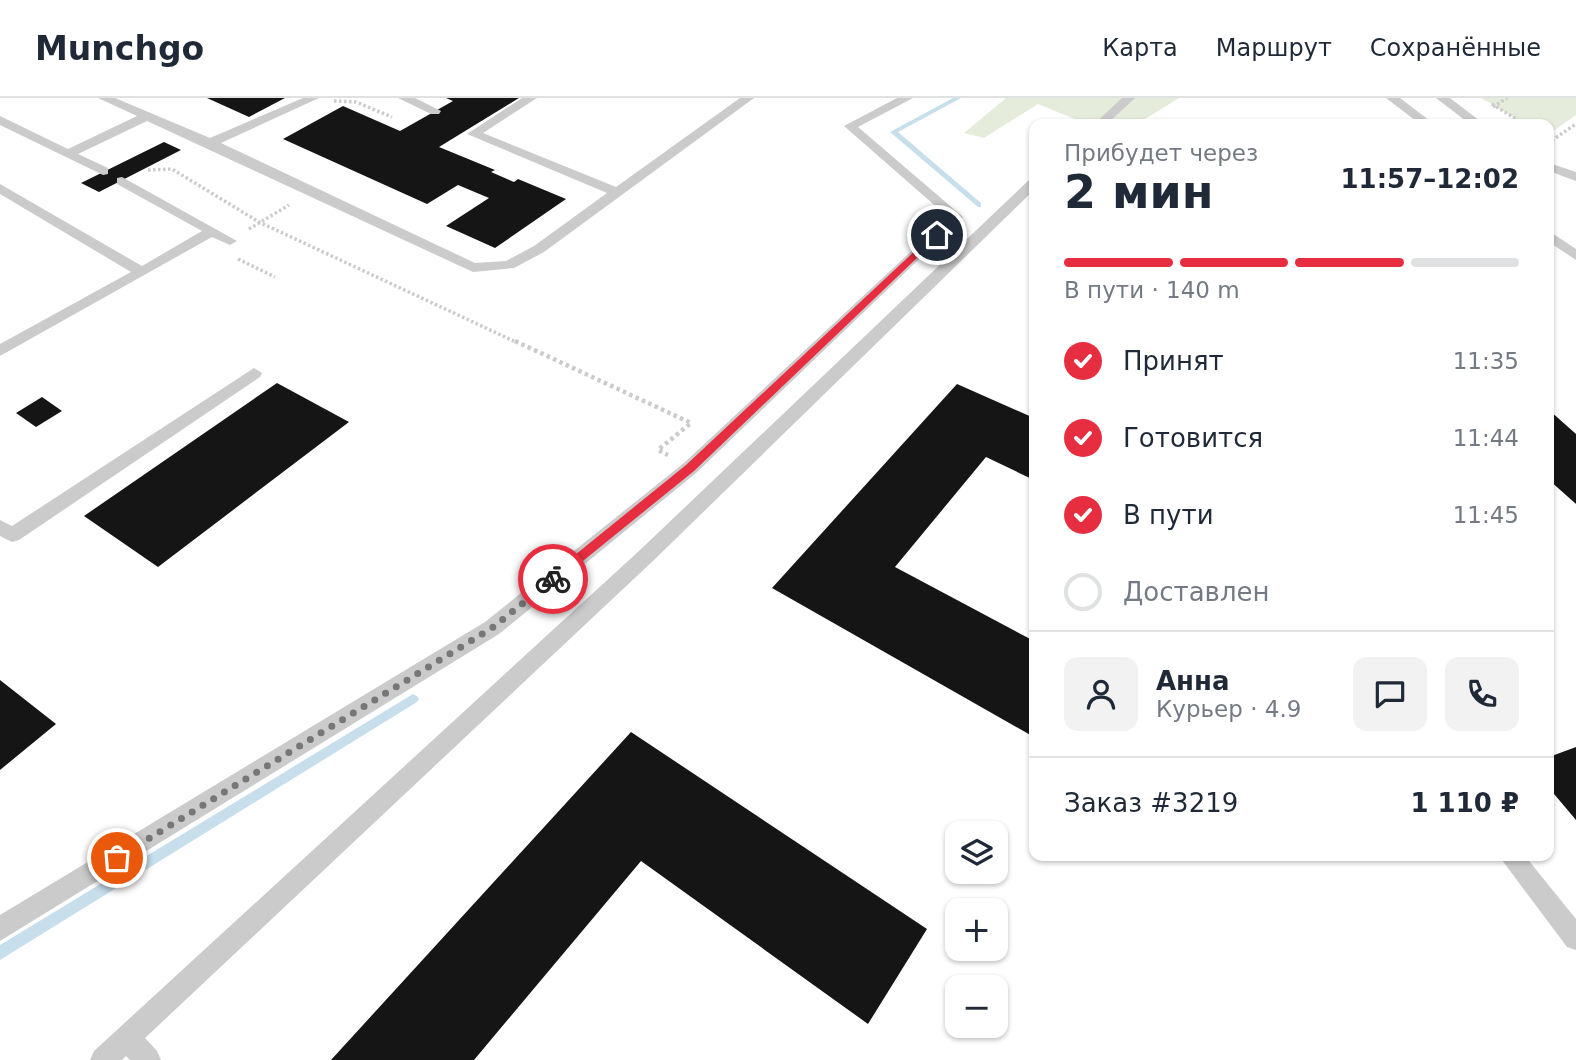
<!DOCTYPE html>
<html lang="ru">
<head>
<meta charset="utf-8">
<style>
  body { margin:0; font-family:"DejaVu Sans",sans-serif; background:#f2f2f3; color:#1f2937; height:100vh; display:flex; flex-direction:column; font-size:26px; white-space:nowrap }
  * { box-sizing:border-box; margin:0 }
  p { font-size:23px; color:#747a83 }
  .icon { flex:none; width:38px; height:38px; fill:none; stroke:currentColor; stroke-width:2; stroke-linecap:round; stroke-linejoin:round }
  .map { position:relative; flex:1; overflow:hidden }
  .side { position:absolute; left:1029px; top:21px; width:525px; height:742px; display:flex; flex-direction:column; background:#fff; border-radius:14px; box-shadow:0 2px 5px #0004 }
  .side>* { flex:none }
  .buttons { position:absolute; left:945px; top:723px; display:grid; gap:14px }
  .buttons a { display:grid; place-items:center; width:63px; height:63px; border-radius:14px; background:#fff; box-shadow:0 2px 5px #0004; font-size:35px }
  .pin { position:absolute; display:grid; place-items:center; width:60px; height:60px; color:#fff; margin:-30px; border:4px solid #fff; border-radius:50%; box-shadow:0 2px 7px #0007 }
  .courier { position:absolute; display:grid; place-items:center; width:70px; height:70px; margin:-35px; border:5px solid #e72e40; border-radius:50%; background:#fff; color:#222; box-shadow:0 2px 9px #0007 }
  .headline em { font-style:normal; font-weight:700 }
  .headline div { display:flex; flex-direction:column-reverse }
  .headline { display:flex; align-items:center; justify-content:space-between; height:119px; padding:0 35px }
  h1 { font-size:46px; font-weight:700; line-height:52px }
  .bar { display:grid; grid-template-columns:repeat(4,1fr); gap:10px 7px; align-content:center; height:84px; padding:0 35px }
  .bar i { height:9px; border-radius:5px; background:#e0e1e3 }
  .bar .active { background:#e72e40 }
  .bar p { grid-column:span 4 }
  .line { display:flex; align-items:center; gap:18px; padding:0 35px; border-top:2px solid #e0e1e3 }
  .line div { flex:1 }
  .round { display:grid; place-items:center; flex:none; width:74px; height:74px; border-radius:14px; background:#f2f2f3 }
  ol { padding:0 35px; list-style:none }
  li { display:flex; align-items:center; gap:21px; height:77px }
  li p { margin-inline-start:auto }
  li .icon { padding:7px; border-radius:50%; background:#e72e40; color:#fff; stroke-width:4 }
  li:last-child { color:#747a83 }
  li i { width:38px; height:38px; border:4px solid #e0e1e3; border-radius:50% }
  header { display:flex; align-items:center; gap:42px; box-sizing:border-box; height:98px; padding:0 35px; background:#fff; border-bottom:2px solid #e0e1e3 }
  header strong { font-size:33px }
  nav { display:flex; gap:38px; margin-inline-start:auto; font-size:24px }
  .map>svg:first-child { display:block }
  .green { fill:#e5ecdc }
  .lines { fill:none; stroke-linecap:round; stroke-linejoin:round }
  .stream { fill:#c7dfec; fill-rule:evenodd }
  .building { fill:#151515 }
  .path-far1 { stroke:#cbcbcb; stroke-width:3.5; stroke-dasharray:2.5 2.5; stroke-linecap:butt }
  .path { stroke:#cbcbcb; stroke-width:4.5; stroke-dasharray:3.5 3.5; stroke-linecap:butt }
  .service { fill:#cbcbcb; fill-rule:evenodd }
  .route { fill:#e72e40 }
  .done { stroke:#777; stroke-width:7; stroke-dasharray:0 12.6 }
</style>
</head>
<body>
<header>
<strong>Munchgo</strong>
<nav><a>Карта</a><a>Маршрут</a><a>Сохранённые</a></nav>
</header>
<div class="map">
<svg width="1576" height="962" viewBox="0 0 1576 962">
  <rect width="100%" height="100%" fill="#fff"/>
  <path class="green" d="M 1006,0 L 1179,0 L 1137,26 L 1087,26 L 1038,6 L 984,40 L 964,35 Z
    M 1481,0 L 1576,0 L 1576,17 L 1549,36 L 1549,26 L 1525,26 Z"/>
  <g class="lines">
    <path class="stream" d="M 953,0 L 961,0 L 898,34 L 981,105 L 981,109 L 978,109 L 890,34 Z
      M 413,596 L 417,598 L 419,601 L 417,604 L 0,862 L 0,847 Z"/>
  </g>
  <path class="building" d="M 207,0 L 285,0 L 249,19 Z
    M 446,0 L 519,0 L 439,49 L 495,72 L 491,74 L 514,84 L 518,81 L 566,101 L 495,150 L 446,128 L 489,100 L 458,87 L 427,106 L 283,41 L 343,8 L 400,33 L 453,3 Z
    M 164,44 L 181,52 L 99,94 L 81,85 Z
    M 277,285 L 349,324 L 158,469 L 84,418 Z
    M 957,286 L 1034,320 L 1034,382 L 986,359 L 895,469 L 1034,543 L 1034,639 L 772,490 Z
    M 42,299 L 62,313 L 36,329 L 16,315 Z
    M 1549,312 L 1576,336 L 1576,406 L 1549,382 Z
    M 0,582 L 56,626 L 0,672 Z
    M 631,634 L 927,831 L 868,926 L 641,763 L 474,962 L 331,962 Z
    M 1576,649 L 1576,722 L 1549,690 L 1549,659 Z"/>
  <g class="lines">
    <path class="path-far1" d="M 334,3 L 356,4 L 392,19
      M 1492,6 L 1524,26
      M 1493,9 L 1507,0
      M 1551,52 L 1551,43 L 1576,26
      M 148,72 L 172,71 L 259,124 L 518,245
      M 249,131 L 289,107
      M 238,161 L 275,179"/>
    <path class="path" d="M 515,243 L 691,325 L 658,352 L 668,357"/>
    <path class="service" d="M 98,0 L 115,0 L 210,40 L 303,0 L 319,0 L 221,45 L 475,165 L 506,163 L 534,148 L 607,95 L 467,36 L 522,0 L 537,0 L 483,35 L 616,89 L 740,0 L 754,0 L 544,154 L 514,170 L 473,174 L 147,23 L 78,56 L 108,70 L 108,76 L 103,77 L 0,27 L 0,18 L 68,51 L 137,18 Z
      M 398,0 L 415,0 L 441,13 L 439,16 L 431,16 Z
      M 897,0 L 913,0 L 858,29 L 963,119 L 696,375 L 499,536 L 0,843 L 0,817 L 485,524 L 684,365 L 948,119 L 844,28 Z
      M 1122,0 L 1135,0 L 1107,26 L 1094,26 Z
      M 1386,0 L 1400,0 L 1434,26 L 1420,26 Z
      M 1436,0 L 1450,0 L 1484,26 L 1470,26 Z
      M 1549,65 L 1576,74 L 1576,83 L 1549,73 Z
      M 122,79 L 237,143 L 230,147 L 212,139 L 0,258 L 0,246 L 131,174 L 0,96 L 0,86 L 142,168 L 202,133 L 117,86 L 117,80 Z
      M 1034,81 L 1034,92 L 654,462 L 145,940 L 157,953 L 161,962 L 130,962 L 126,958 L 122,962 L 90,962 L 94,953 L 640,452 L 1029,82 Z
      M 1549,133 L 1576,151 L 1576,162 L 1549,144 Z
      M 254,270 L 262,275 L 260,279 L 19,442 L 12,444 L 0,438 L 0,422 L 12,428 Z
      M 1499,758 L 1525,758 L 1576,821 L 1576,852 L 1567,849 Z"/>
  </g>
  <path class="route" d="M 934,135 L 941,137 L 694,373 L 557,484 L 549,484 L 549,478 L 686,367 Z"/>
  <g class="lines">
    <path class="done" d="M 117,760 L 492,530 L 553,481"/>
  </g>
</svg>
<div class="buttons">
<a><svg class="icon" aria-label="layers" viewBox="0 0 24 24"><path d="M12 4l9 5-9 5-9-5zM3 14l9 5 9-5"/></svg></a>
<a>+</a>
<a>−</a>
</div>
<div class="pin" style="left:117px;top:760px;background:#ea580c"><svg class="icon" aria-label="bag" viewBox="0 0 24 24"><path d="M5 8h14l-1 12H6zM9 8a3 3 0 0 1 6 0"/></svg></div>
<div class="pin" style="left:937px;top:137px;background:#1f2937"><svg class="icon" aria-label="home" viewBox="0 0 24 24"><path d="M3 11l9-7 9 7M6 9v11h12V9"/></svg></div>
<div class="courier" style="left:553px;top:481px"><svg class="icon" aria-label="bike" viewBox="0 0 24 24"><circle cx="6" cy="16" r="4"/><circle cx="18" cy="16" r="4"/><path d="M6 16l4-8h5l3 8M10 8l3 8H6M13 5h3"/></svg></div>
<section class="side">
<div class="headline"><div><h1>2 мин</h1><p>Прибудет через</p></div><em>11:57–12:02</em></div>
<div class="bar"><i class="active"></i><i class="active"></i><i class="active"></i><i></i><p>В пути · 140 m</p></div>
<ol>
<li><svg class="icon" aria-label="check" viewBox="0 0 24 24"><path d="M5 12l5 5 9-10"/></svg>Принят<p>11:35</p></li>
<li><svg class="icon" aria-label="check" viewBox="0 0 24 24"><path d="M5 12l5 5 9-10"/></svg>Готовится<p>11:44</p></li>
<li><svg class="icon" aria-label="check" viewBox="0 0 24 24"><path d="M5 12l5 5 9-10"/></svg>В пути<p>11:45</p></li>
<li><i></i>Доставлен</li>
</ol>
<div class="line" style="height:126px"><a class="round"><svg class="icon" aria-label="person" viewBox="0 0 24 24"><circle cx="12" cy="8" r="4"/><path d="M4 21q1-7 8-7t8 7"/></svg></a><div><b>Анна</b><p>Курьер · 4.9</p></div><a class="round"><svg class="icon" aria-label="chat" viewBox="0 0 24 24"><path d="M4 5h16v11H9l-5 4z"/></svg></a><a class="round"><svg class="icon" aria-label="phone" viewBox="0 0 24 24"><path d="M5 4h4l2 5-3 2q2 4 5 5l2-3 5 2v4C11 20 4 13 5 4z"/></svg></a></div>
<div class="line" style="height:91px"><div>Заказ #3219</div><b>1 110 ₽</b></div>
</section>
</div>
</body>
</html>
